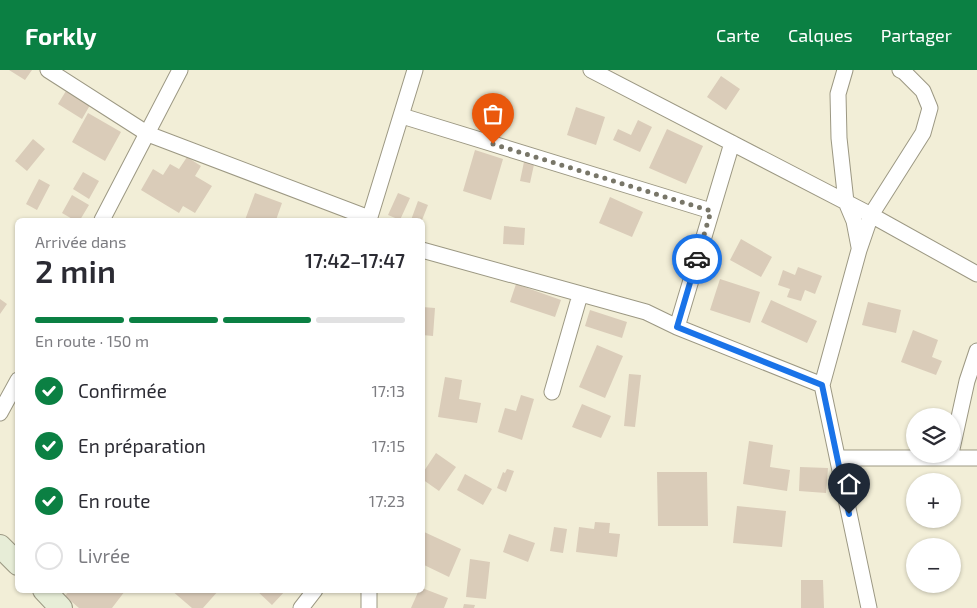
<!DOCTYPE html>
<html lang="fr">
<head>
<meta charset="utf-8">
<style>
  body { margin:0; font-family:"Exo 2",sans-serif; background:#f2f2f3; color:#2b2b33; height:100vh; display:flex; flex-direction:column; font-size:19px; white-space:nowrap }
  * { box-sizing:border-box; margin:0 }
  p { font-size:16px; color:#7c7c81 }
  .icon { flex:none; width:28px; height:28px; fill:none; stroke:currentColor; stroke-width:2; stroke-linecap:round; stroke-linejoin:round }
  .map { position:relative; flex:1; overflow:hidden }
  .details { position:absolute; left:15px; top:148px; width:410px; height:375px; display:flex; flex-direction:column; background:#fff; border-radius:8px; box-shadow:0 1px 4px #0004 }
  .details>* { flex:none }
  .tools { position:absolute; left:906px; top:338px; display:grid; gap:10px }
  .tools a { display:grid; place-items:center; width:55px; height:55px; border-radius:50%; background:#fff; box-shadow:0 1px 4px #0004; font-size:25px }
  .pin { position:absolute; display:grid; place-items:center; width:42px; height:42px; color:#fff; margin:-51px -21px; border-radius:50% 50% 50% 0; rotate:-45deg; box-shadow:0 0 5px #0007 }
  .pin .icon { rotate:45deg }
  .courier { position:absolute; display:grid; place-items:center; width:50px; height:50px; margin:-25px; border:4px solid #1a73e8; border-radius:50%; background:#fff; color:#222; box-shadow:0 1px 6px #0007 }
  .overview em { font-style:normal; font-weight:600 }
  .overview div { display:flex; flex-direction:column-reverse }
  .overview { display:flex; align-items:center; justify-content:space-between; height:85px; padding:0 20px }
  h1 { font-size:32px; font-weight:600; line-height:38px }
  .bar { display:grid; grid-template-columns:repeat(4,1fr); gap:8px 5px; align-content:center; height:60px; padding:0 20px }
  .bar i { height:6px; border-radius:4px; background:#e1e1e2 }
  .bar .active { background:#0b8043 }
  .bar p { grid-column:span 4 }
  ol { padding:0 20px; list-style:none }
  li { display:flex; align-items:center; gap:15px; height:55px }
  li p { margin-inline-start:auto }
  li .icon { padding:5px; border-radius:50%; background:#0b8043; color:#fff; stroke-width:4 }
  li:last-child { color:#7c7c81 }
  li i { width:28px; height:28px; border:2px solid #e1e1e2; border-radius:50% }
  header { display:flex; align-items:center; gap:30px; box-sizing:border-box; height:70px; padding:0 25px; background:#0b8043; color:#fff }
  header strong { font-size:24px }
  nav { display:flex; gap:28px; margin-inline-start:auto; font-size:18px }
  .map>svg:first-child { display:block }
  .building { fill:#daccb9 }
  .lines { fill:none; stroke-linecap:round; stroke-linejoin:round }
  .street-casing { stroke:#9c9883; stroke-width:17 }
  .secondary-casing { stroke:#9c9883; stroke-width:24 }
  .street { stroke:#fff; stroke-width:15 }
  .secondary { stroke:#e7edd7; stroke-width:22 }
  .done { stroke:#787668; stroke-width:5; stroke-dasharray:0 9 }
  .route { stroke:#1a73e8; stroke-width:6 }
</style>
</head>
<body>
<header>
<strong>Forkly</strong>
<nav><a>Carte</a><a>Calques</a><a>Partager</a></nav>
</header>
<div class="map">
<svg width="977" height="538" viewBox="0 0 977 538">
  <rect width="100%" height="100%" fill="#f2eed7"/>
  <path class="building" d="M 9,0 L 32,0 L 25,10 Z
    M 721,6 L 740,19 L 726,40 L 707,27 Z
    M 69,16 L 93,30 L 82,49 L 58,34 Z
    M 576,37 L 605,47 L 596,75 L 567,65 Z
    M 88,43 L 121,62 L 105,91 L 72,72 Z
    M 638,50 L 652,57 L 640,82 L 613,70 L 618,59 L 631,65 Z
    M 667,59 L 703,76 L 686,114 L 649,98 Z
    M 33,69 L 45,79 L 27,101 L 15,91 Z
    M 475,80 L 503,89 L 491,130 L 463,121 Z
    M 187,87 L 201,96 L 195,106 L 212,116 L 195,143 L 183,136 L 179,143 L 141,120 L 153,99 L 163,105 L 170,94 L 179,99 Z
    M 525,87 L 535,90 L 530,113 L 520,111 Z
    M 83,102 L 99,111 L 89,129 L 73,119 Z
    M 39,109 L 50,115 L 37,140 L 26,134 Z
    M 255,123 L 282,133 L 276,150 L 245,150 Z
    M 398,123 L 410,128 L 400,150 L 388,145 Z
    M 72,125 L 89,135 L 80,150 L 74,150 L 62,143 Z
    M 610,127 L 643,142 L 632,167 L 599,153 Z
    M 418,131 L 428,135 L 422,150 L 411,150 Z
    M 504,156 L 525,158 L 524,175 L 503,174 Z
    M 741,169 L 772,187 L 761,207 L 730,190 Z
    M 798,197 L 822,206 L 815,224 L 805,220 L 801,231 L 787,227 L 790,219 L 778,215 L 783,200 L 795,205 Z
    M 720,209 L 760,222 L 750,253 L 710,240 Z
    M 516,214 L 561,230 L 555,247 L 510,232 Z
    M 0,229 L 7,234 L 0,244 Z
    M 771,230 L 817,251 L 807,273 L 761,252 Z
    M 868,232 L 901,240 L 896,263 L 862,255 Z
    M 422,237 L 435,238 L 433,266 L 422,265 Z
    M 590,240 L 627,252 L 622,268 L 585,256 Z
    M 913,260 L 938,270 L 932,287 L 942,291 L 936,305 L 901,292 Z
    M 597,275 L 623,286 L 605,328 L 579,317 Z
    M 629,304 L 641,305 L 635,357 L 624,356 Z
    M 445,307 L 462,310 L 459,329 L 481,333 L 477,353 L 438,347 Z
    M 521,325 L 534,329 L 522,370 L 498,362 L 505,338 L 516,341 Z
    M 582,334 L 611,346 L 601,368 L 572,357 Z
    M 749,371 L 773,375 L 770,397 L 790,400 L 787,421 L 743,414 Z
    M 436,383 L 456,397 L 439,421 L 422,409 L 422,404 Z
    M 800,397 L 828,398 L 826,423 L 799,421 Z
    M 507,399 L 514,401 L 506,422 L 497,418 L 503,402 L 505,403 Z
    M 657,402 L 707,402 L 708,456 L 658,456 Z
    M 465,404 L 492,419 L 483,435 L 457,420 Z
    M 737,436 L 786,441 L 782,477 L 733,473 Z
    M 595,452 L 610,453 L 609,463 L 620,464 L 617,487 L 576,482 L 579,457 L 594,459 Z
    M 554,457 L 567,459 L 563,483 L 550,481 Z
    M 422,461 L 461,479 L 449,507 L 422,494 Z
    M 509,464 L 535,473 L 528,492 L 503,482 Z
    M 470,489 L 490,492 L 486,529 L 466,527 Z
    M 801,510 L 823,510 L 824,538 L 801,538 Z
    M 422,518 L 448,528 L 444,538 L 411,538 L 419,520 L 422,520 Z
    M 70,520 L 123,520 L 125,521 L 112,538 L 79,538 L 65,526 Z
    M 171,520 L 219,520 L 203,538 L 192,538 Z
    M 256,520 L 286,520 L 272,535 Z
    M 464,534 L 475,535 L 474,538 L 463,538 Z"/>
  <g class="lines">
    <g class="street-casing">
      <path id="street" d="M 48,0 L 148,64 L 369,148
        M 591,0 L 871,145 L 977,204
        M 845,0 L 838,24 L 839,68 L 846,132 L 854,151 L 859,177
        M 402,46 L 711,141
        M 102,150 L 180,0
        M 369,150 L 415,0
        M 422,180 L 646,242 L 677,257 L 822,315
        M 677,257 L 732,73
        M 552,322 L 580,225
        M 0,343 L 18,310
        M 952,379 L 967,311 L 977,281
        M 838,388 L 977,388
        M 369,520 L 369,538
        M 301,538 L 315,520
        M 869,538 L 822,315 L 859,180 L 871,145 L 923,63 L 930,38 L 923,21 L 904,2 L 900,0"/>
    </g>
    <g class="secondary-casing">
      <path id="secondary" d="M 0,476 L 18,494
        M 44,520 L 61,538"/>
    </g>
    <use href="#street" class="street"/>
    <use href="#secondary" class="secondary"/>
  </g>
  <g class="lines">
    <path class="done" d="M 493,74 L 711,141 L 697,189"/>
    <path class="route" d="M 697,189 L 677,257 L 822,315 L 849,444"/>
  </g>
</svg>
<div class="tools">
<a><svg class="icon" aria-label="layers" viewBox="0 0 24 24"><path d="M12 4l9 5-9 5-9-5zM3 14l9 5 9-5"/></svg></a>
<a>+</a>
<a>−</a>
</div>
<div class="pin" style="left:493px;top:74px;background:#ea580c"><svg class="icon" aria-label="bag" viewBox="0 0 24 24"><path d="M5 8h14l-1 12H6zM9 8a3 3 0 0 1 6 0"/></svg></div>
<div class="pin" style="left:849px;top:444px;background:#1f2937"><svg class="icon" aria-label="home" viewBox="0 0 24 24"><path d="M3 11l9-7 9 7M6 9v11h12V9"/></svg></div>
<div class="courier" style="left:697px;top:189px"><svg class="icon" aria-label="car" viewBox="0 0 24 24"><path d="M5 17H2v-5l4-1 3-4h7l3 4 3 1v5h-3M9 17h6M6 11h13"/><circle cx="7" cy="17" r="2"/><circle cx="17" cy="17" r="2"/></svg></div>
<section class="details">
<div class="overview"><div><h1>2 min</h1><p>Arrivée dans</p></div><em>17:42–17:47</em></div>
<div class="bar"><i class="active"></i><i class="active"></i><i class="active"></i><i></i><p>En route · 150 m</p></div>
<ol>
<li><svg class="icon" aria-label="check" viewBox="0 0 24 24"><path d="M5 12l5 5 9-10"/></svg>Confirmée<p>17:13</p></li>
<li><svg class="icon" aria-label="check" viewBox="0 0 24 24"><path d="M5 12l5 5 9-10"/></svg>En préparation<p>17:15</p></li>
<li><svg class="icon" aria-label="check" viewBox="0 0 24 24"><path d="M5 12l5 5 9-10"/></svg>En route<p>17:23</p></li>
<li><i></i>Livrée</li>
</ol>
</section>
</div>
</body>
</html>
